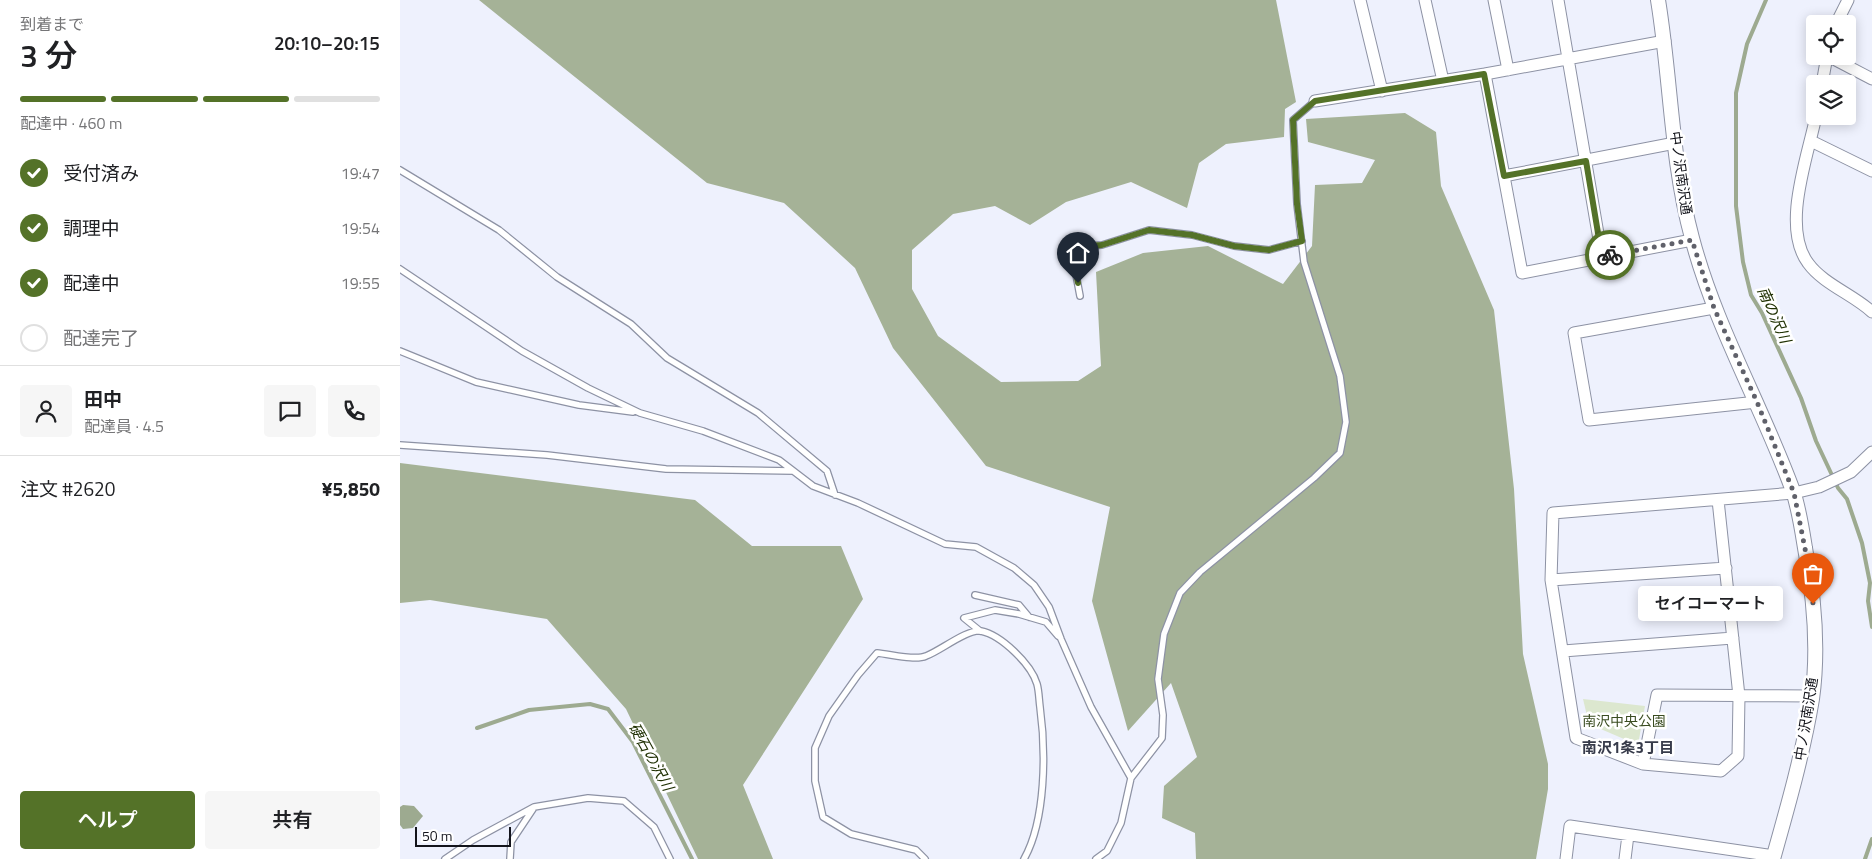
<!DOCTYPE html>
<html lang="ja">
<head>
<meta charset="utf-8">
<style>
  body { margin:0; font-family:"Titillium Web","Noto Sans JP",sans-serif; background:#f6f6f6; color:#202124; height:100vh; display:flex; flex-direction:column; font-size:19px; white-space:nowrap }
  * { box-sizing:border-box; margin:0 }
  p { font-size:16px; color:#757577 }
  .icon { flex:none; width:28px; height:28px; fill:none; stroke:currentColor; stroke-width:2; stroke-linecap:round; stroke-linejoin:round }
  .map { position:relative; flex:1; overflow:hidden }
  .drawer { display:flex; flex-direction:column; background:#fff; width:400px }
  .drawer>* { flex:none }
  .fabs { position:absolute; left:1406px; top:15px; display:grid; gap:10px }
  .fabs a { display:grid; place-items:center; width:50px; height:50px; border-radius:5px; background:#fff; box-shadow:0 2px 12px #0003; font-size:25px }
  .scale { position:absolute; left:15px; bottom:12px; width:96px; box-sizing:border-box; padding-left:5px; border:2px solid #13141b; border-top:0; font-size:14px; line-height:18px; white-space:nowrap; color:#13141b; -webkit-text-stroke:4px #fff; paint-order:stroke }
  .pin { position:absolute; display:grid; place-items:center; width:42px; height:42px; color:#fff; margin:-51px -21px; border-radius:50% 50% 50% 0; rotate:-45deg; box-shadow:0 0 5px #0007 }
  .pin .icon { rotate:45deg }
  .courier { position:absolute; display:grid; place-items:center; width:50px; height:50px; margin:-25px; border:4px solid #547228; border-radius:50%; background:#fff; color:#222; box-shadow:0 1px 6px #0007 }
  .bubble { position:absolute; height:35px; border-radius:5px; background:#fff; box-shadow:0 2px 12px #0003; font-size:16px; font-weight:600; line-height:35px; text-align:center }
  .headline em { font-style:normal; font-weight:600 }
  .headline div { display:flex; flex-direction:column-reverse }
  .headline { display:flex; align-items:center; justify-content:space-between; height:85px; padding:0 20px }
  h1 { font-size:32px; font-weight:600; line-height:38px }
  .bar { display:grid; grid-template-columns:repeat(4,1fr); gap:8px 5px; align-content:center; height:60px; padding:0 20px }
  .bar i { height:6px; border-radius:4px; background:#e0e0e0 }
  .bar .on { background:#547228 }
  .bar p { grid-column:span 4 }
  .line { display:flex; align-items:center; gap:12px; padding:0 20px; border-top:1px solid #e0e0e0 }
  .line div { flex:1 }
  .round { display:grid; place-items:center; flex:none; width:52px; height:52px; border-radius:5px; background:#f6f6f6 }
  ol { padding:0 20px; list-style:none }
  li { display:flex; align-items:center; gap:15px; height:55px }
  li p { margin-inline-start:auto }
  li .icon { padding:5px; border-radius:50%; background:#547228; color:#fff; stroke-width:4 }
  li:last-child { color:#757577 }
  li i { width:28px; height:28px; border:2px solid #e0e0e0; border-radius:50% }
  .action { display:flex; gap:10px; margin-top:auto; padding:10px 20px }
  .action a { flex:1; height:58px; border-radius:5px; background:#547228; color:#fff; font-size:20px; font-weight:600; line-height:58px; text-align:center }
  .action a+a { background:#f6f6f6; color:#202124 }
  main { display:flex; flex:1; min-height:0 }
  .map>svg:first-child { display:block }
  .green { fill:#dce7cf }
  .forest { fill:#a5b297 }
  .water { fill:#9daa90 }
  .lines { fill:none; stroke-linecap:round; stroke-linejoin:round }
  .stream { stroke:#9daa90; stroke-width:4 }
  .service-casing { stroke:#8d92a4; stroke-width:8 }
  .minor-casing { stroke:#8d92a4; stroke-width:13 }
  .tertiary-casing { stroke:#8d92a4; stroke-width:16 }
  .service { stroke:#fff; stroke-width:5.5 }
  .minor { stroke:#fff; stroke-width:11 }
  .tertiary { stroke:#fff; stroke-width:14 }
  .done { stroke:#60616a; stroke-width:5; stroke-dasharray:0 9 }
  .route { stroke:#547228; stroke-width:6 }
  .labels { text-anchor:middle; stroke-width:5; stroke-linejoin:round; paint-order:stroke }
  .street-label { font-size:14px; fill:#13141b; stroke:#fff }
  .park-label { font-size:14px; fill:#3a4c21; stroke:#fff }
  .water-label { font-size:15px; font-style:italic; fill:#203104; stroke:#fff }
  .neighbourhood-label { font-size:15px; font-weight:bold; fill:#373b4a; stroke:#fff }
</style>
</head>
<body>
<main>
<section class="drawer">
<div class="headline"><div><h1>3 分</h1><p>到着まで</p></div><em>20:10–20:15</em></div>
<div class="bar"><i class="on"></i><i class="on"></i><i class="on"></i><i></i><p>配達中 · 460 m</p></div>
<ol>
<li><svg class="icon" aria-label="check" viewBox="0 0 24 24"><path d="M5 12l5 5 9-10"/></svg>受付済み<p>19:47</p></li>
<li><svg class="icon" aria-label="check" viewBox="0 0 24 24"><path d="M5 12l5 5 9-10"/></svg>調理中<p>19:54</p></li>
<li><svg class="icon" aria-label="check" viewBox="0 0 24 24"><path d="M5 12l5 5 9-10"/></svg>配達中<p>19:55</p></li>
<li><i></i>配達完了</li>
</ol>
<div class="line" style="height:90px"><a class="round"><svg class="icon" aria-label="person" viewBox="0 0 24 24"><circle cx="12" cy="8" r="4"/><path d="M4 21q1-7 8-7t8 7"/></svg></a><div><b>田中</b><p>配達員 · 4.5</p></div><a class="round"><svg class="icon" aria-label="chat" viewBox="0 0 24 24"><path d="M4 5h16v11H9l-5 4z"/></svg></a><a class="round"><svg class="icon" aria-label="phone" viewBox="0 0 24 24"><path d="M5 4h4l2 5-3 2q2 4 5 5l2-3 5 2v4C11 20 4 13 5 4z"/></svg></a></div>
<div class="line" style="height:65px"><div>注文 #2620</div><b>¥5,850</b></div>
<div class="action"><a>ヘルプ</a><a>共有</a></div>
</section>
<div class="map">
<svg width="1472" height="859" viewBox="0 0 1472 859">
  <rect width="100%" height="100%" fill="#eef1fd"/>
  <path class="green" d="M 1183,699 L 1245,706 L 1238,745 L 1189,724 Z"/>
  <path class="forest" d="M 79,0 L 876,0 L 896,102 L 885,109 L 884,137 L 826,144 L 799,163 L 787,208 L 731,182 L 666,202 L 630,225 L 595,206 L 553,214 L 512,250 L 512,289 L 538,336 L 601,382 L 678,381 L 701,366 L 696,272 L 743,253 L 808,246 L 883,284 L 912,246 L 915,185 L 962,183 L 975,160 L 908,142 L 906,119 L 1005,113 L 1036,132 L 1041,186 L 1094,310 L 1114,489 L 1123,654 L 1148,764 L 1148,789 L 1136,859 L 796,859 L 795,833 L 762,818 L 764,786 L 797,757 L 771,683 L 728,731 L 692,601 L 710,507 L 586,466 L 493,348 L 455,268 L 384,203 L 307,183 Z
    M 0,463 L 295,500 L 352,546 L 441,546 L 463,599 L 343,785 L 373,859 L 298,859 L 226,709 L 147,619 L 30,600 L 0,603 Z"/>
  <path class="water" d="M 3,805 L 14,806 L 23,816 L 13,828 L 3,829 L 0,825 L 0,807 Z"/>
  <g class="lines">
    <path class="stream" d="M 1366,0 L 1347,44 L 1336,93 L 1336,206 L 1343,262 L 1351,295 L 1362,313 L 1401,398 L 1416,441 L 1438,488 L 1447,499 L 1462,543 L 1470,583 L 1468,601 L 1472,627
      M 77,728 L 129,710 L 190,704 L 208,709 L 233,742 L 292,859
      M 1465,859 L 1472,839"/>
    <g class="service-casing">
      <path id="service" d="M 0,170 L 99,230 L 157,277 L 231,324 L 267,358 L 358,413 L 427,471 L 435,495
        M 0,269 L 122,351 L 188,388 L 240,413 L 303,431 L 379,460 L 413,486 L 458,503 L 545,544 L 576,547 L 614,568 L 634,585 L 649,607 L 661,639 L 691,707 L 731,778
        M 680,296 L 672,253 L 676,247 L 702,245 L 749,230 L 792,235 L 834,246 L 869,250 L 902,241
        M 0,351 L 76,382 L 179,405 L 233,412
        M 0,445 L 147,455 L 266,469 L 393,471
        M 575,595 L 619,605 L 629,617
        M 580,631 L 564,618 L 595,610 L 619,614 L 646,622 L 658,636
        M 45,859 L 73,840 L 134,807 L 188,798 L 224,801 L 254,827 L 270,859
        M 110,859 L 111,842 L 133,809
        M 525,859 L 516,850 L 451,834 L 423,817 L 415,781 L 415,748 L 429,716 L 458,675 L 477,653 C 490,654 515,661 526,656 C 540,651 567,629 581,631 C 601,635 631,664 637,684 C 639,691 639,700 640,707 C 646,751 646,820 624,859
        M 696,859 L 707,851 L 721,823 L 731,778 L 762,738 L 763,715 L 758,679 L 764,634 L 780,593 L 800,572 L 914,478 L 940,453 L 946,422 L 940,376 L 904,262 L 897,204 L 893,120 L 915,101"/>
    </g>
    <g class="minor-casing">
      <path id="minor" d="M 960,0 L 982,91
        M 1025,0 L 1043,81
        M 1094,0 L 1108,70
        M 1158,0 L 1202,257
        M 1436,24 L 1448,0
        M 1428,56 L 1472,79
        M 1085,74 L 1122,273 L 1292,240
        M 1422,84 L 1427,56
        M 915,101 L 1085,74 L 1265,41
        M 1416,116 C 1408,156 1381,227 1408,263 C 1423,284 1454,295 1472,312
        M 1411,141 L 1472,171
        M 1104,176 L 1275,143
        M 1314,308 L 1174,333 L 1189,420 L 1357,402
        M 1318,500 L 1339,696 L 1338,756 L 1321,771 L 1243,764 L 1176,738 L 1151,580 L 1153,513 L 1394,493 L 1419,487 L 1451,472 L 1472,452
        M 1151,580 L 1326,568
        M 1163,651 L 1333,638
        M 1243,764 L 1257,695 L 1412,696
        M 1166,859 L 1170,826 L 1374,856
        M 1225,859 L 1228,835"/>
    </g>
    <g class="tertiary-casing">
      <path id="tertiary" d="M 1258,0 C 1271,79 1271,161 1292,238 C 1315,326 1362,406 1393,491 C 1399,509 1402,529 1405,548 C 1414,596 1419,649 1412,699 C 1403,753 1388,806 1373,859"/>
    </g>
    <use href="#service" class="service"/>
    <use href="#minor" class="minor"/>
    <use href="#tertiary" class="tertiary"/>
  </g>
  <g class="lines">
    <path class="done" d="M 1210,255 L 1292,240 L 1314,308 L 1357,402 L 1394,493 L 1412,584 L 1413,604"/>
    <path class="route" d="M 678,283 L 672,253 L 676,247 L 702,245 L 749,230 L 792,235 L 834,246 L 869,250 L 902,241 L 897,204 L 893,120 L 915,101 L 1084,74 L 1104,176 L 1186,161 L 1202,257 L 1210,255"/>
  </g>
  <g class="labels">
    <g class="street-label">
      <text transform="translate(1281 173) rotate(82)" y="5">中ノ沢南沢通</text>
      <text transform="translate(1406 719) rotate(-81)" y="5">中ノ沢南沢通</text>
    </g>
    <g class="park-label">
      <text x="1224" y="726">南沢中央公園</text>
    </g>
    <g class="water-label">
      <text transform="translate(1374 315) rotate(66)" y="5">南の沢川</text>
      <text transform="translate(251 757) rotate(61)" y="5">硬石の沢川</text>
    </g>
    <g class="neighbourhood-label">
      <text x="1228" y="753">南沢1条3丁目</text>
    </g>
  </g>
</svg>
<div class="fabs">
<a><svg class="icon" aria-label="locate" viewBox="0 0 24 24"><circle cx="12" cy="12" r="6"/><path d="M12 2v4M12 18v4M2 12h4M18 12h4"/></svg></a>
<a><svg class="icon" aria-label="layers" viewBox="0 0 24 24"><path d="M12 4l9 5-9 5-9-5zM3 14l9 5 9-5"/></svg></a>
</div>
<div class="scale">50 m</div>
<div class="pin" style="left:1413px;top:604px;background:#ea580c"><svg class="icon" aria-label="bag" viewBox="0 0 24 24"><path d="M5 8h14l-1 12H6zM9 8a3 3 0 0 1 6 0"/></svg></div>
<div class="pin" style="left:678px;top:283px;background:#1f2937"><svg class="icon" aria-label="home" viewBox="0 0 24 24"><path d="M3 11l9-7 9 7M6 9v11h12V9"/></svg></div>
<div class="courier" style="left:1210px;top:255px"><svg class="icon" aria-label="bike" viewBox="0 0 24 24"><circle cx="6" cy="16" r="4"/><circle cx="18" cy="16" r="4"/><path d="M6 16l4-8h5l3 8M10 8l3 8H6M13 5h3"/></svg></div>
<div class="bubble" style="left:1238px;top:586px;width:145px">セイコーマート</div>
</div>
</main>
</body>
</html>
